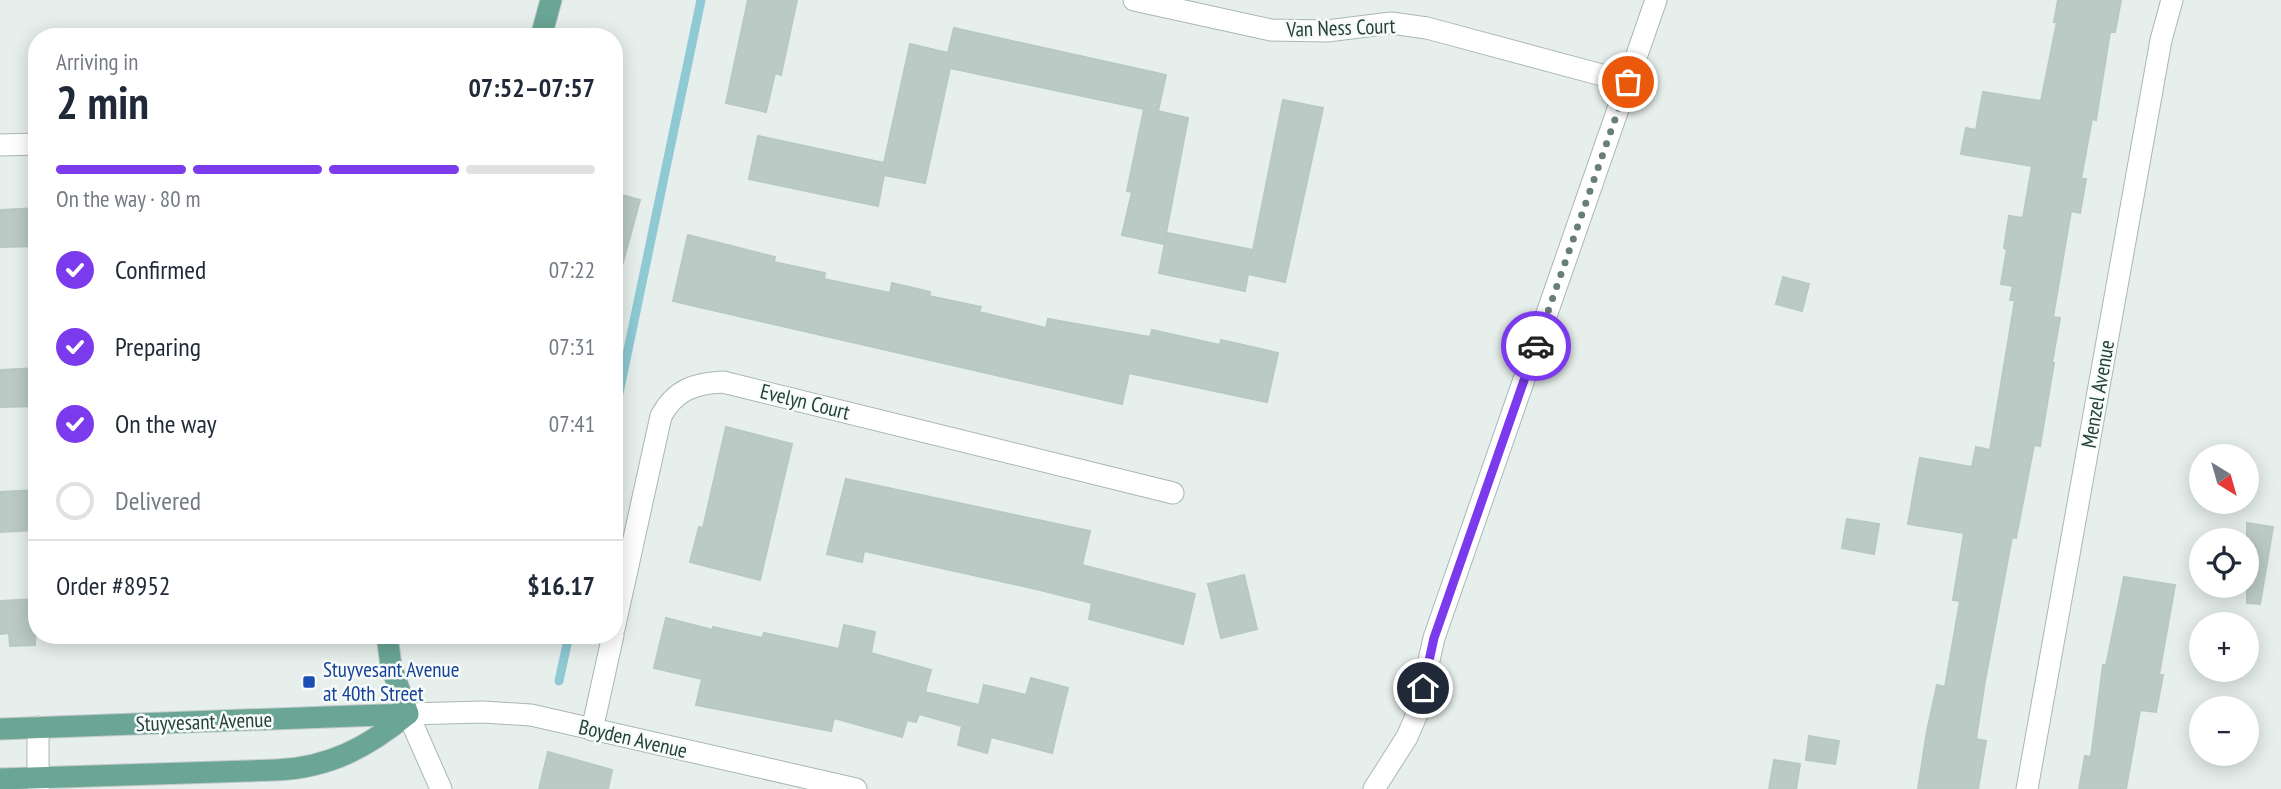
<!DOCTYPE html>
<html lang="en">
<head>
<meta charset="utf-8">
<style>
  body { margin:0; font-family:"PT Sans Narrow",sans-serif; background:#f6f6f7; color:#1f2937; height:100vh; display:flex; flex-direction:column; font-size:26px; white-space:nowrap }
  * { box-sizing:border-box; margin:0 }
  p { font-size:23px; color:#747a83 }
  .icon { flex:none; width:38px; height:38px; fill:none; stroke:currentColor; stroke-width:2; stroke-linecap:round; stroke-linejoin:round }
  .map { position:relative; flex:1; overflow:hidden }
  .panel { position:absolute; left:28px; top:28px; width:595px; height:616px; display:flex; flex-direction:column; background:#fff; border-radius:28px; box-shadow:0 4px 18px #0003 }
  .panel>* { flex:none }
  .needle { width:46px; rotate:143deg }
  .fabs { position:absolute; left:2189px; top:444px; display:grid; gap:14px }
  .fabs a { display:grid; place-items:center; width:70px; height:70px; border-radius:50%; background:#fff; box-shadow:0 4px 18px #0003; font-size:35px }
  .pin { position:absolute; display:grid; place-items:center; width:60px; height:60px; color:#fff; margin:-30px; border:4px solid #fff; border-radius:50%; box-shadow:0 2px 7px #0007 }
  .courier { position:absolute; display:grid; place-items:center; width:70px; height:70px; margin:-35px; border:5px solid #7c3aed; border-radius:50%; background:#fff; color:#222; box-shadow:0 2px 9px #0007 }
  .overview em { font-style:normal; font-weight:600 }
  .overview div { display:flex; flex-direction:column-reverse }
  .overview { display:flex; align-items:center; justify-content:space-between; height:119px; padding:0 28px }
  h1 { font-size:46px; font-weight:600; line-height:52px }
  .bar { display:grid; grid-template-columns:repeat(4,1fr); gap:10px 7px; align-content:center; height:84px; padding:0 28px }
  .bar i { height:9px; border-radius:5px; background:#e0e1e3 }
  .bar .active { background:#7c3aed }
  .bar p { grid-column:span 4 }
  .line { display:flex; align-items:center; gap:18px; padding:0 28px; border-top:2px solid #e0e1e3 }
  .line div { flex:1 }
  ol { padding:0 28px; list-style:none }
  li { display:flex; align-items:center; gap:21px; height:77px }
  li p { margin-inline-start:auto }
  li .icon { padding:7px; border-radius:50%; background:#7c3aed; color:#fff; stroke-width:4 }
  li:last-child { color:#747a83 }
  li i { width:38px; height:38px; border:4px solid #e0e1e3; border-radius:50% }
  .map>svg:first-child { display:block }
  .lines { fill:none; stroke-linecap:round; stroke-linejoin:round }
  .stream { stroke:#8ec9d4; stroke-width:9 }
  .building { fill:#bbcac4; stroke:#b8c9c2; stroke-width:2 }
  .minor-casing { stroke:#a8b8b2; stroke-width:23 }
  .major-casing { stroke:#c2cac8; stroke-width:23 }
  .minor { stroke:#fff; stroke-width:21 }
  .major { stroke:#6aa596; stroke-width:21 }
  .done { stroke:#687f78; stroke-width:7; stroke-dasharray:0 12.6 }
  .route { stroke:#7c3aed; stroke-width:9 }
  .transit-dot { fill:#1a4fb4; stroke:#f7fbf9; stroke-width:2.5 }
  .labels { text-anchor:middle; stroke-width:5; stroke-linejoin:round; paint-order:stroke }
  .street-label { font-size:21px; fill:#24423a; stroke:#f7fbf9 }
  .transit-label { font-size:21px; fill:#164399; stroke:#f7fbf9; text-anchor:start }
</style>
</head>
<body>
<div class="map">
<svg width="2281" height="789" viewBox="0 0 2281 789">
  <rect width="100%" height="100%" fill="#e6efeb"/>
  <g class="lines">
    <path class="stream" d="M 614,417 L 701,0
      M 559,681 L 569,635"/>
  </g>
  <path class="building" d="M 748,0 L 797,0 L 781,75 L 775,73 L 766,112 L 726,103 Z
    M 2058,0 L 2121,0 L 2115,32 L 2110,32 L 2096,120 L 2092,119 L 2081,179 L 2086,179 L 2080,213 L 2071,211 L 2053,317 L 2060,318 L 2052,363 L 2054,363 L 2040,446 L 2034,445 L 2016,538 L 2012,537 L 1985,681 L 1976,739 L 1986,741 L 1978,789 L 1918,789 L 1927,731 L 1937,685 L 1945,687 L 1960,601 L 1953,600 L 1964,533 L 1908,524 L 1917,473 L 1920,458 L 1972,467 L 1976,447 L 1990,450 L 2015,300 L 2010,300 L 2013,286 L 2001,284 L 2007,249 L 2004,248 L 2009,216 L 2023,218 L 2032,166 L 1961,154 L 1966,128 L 1976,130 L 1983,92 L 2041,101 L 2057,22 L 2054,22 Z
    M 954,28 L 1166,75 L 1158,111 L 1188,118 L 1164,244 L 1122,235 L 1132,192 L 1127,191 L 1144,109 L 950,68 L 925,183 L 884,175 L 878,206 L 749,179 L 758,136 L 884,163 L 910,44 L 948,53 Z
    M 1283,100 L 1323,108 L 1285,282 L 1248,274 L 1245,291 L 1159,273 L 1167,233 L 1253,250 Z
    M 614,193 L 640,200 L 622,266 L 614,265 Z
    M 37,208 L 37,246 L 0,247 L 0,210 Z
    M 688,235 L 775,257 L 774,262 L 825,273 L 824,279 L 890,293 L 892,283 L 930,292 L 929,296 L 981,307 L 979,312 L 1046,328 L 1048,319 L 1150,337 L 1152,330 L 1220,345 L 1221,340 L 1278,353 L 1267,402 L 1129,373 L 1122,404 L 673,301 Z
    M 1783,277 L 1809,284 L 1802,311 L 1776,304 Z
    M 37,368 L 37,406 L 0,407 L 0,370 Z
    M 726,427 L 792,444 L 760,580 L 690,562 L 699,527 L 703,528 Z
    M 846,479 L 1090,531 L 1082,565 L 1195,594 L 1183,644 L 1089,619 L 1092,603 L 1036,589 L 864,551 L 862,562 L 827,554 Z
    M 37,490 L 37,530 L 0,532 L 0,492 Z
    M 1847,519 L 1879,524 L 1874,554 L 1842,548 Z
    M 2247,523 L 2273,527 L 2260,604 L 2247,603 Z
    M 1244,575 L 1257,629 L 1221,638 L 1208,584 Z
    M 2124,577 L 2175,585 L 2159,675 L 2163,675 L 2156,712 L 2140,710 L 2126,789 L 2079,789 L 2085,756 L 2091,757 L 2103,665 L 2106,666 Z
    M 37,599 L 35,645 L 10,646 L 9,633 L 0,634 L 0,601 Z
    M 666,618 L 713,630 L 713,627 L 762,638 L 764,633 L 839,649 L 844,625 L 875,632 L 871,653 L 931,670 L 925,692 L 979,705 L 984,685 L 1026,695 L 1031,678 L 1068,688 L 1052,753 L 991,737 L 987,753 L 958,745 L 962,726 L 919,714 L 916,722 L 907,720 L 902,737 L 834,718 L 831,731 L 696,705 L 702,679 L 654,668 Z
    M 1809,736 L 1839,741 L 1835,764 L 1806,760 Z
    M 548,752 L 612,770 L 608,789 L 539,789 Z
    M 1774,760 L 1800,764 L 1796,789 L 1769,789 Z"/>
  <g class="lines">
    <g class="minor-casing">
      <path id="minor" d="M 1134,0 L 1271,30 L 1327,31 L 1391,23 L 1427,28 L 1628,82
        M 0,145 L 37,144
        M 614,629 L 661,416 C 675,390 695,383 723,382 L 1173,493
        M 38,727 L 38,789
        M 592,730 L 613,635
        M 441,789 L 408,714 L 483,712 L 531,715 L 856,789
        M 1374,789 L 1407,737 L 1417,714 L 1434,638 L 1656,0
        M 2027,789 L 2161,40 L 2172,0"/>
    </g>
    <g class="major-casing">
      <path id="major" d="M 541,37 L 551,0
        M 387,635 L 391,666 L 408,714
        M 0,729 L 408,714
        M 0,779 L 276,770 C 329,768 368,747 408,714"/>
    </g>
    <use href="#minor" class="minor"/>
    <use href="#major" class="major"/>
  </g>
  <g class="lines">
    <path class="done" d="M 1536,346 L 1628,82"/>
    <path class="route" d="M 1423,688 L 1434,638 L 1536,346"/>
  </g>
  <rect class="transit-dot" x="302" y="675" width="14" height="14" rx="3.5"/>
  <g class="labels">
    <g class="street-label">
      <text transform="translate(1341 28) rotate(-2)" y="7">Van Ness Court</text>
      <text transform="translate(2098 394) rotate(-80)" y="7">Menzel Avenue</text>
      <text transform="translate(805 402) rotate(14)" y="7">Evelyn Court</text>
      <text transform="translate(204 722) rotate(-2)" y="7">Stuyvesant Avenue</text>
      <text transform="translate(633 739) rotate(13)" y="7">Boyden Avenue</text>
    </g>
    <g class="transit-label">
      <text x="323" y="677">Stuyvesant Avenue<tspan x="323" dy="24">at 40th Street</tspan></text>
    </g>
  </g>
</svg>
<div class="fabs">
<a><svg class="needle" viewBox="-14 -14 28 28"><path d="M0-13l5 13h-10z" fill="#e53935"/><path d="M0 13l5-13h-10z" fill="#747a83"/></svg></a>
<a><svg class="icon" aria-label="locate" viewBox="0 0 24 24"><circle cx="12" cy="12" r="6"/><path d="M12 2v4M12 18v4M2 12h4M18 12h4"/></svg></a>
<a>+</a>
<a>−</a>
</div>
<div class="pin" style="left:1628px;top:82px;background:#ea580c"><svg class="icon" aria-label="bag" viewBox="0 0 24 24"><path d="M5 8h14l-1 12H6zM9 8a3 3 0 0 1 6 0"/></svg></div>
<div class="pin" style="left:1423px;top:688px;background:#1f2937"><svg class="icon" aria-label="home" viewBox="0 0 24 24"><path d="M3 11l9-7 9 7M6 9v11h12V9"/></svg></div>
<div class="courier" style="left:1536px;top:346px"><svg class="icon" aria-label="car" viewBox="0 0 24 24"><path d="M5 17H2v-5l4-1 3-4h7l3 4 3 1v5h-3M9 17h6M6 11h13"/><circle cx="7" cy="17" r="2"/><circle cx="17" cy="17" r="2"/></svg></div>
<section class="panel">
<div class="overview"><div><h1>2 min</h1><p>Arriving in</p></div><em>07:52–07:57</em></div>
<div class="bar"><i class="active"></i><i class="active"></i><i class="active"></i><i></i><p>On the way · 80 m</p></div>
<ol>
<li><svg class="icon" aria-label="check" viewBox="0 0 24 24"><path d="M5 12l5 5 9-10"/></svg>Confirmed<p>07:22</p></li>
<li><svg class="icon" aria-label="check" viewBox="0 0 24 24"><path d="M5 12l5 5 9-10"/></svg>Preparing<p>07:31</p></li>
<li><svg class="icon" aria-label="check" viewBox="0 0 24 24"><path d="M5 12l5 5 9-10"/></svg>On the way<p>07:41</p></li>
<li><i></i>Delivered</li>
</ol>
<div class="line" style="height:91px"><div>Order #8952</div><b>$16.17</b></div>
</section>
</div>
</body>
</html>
